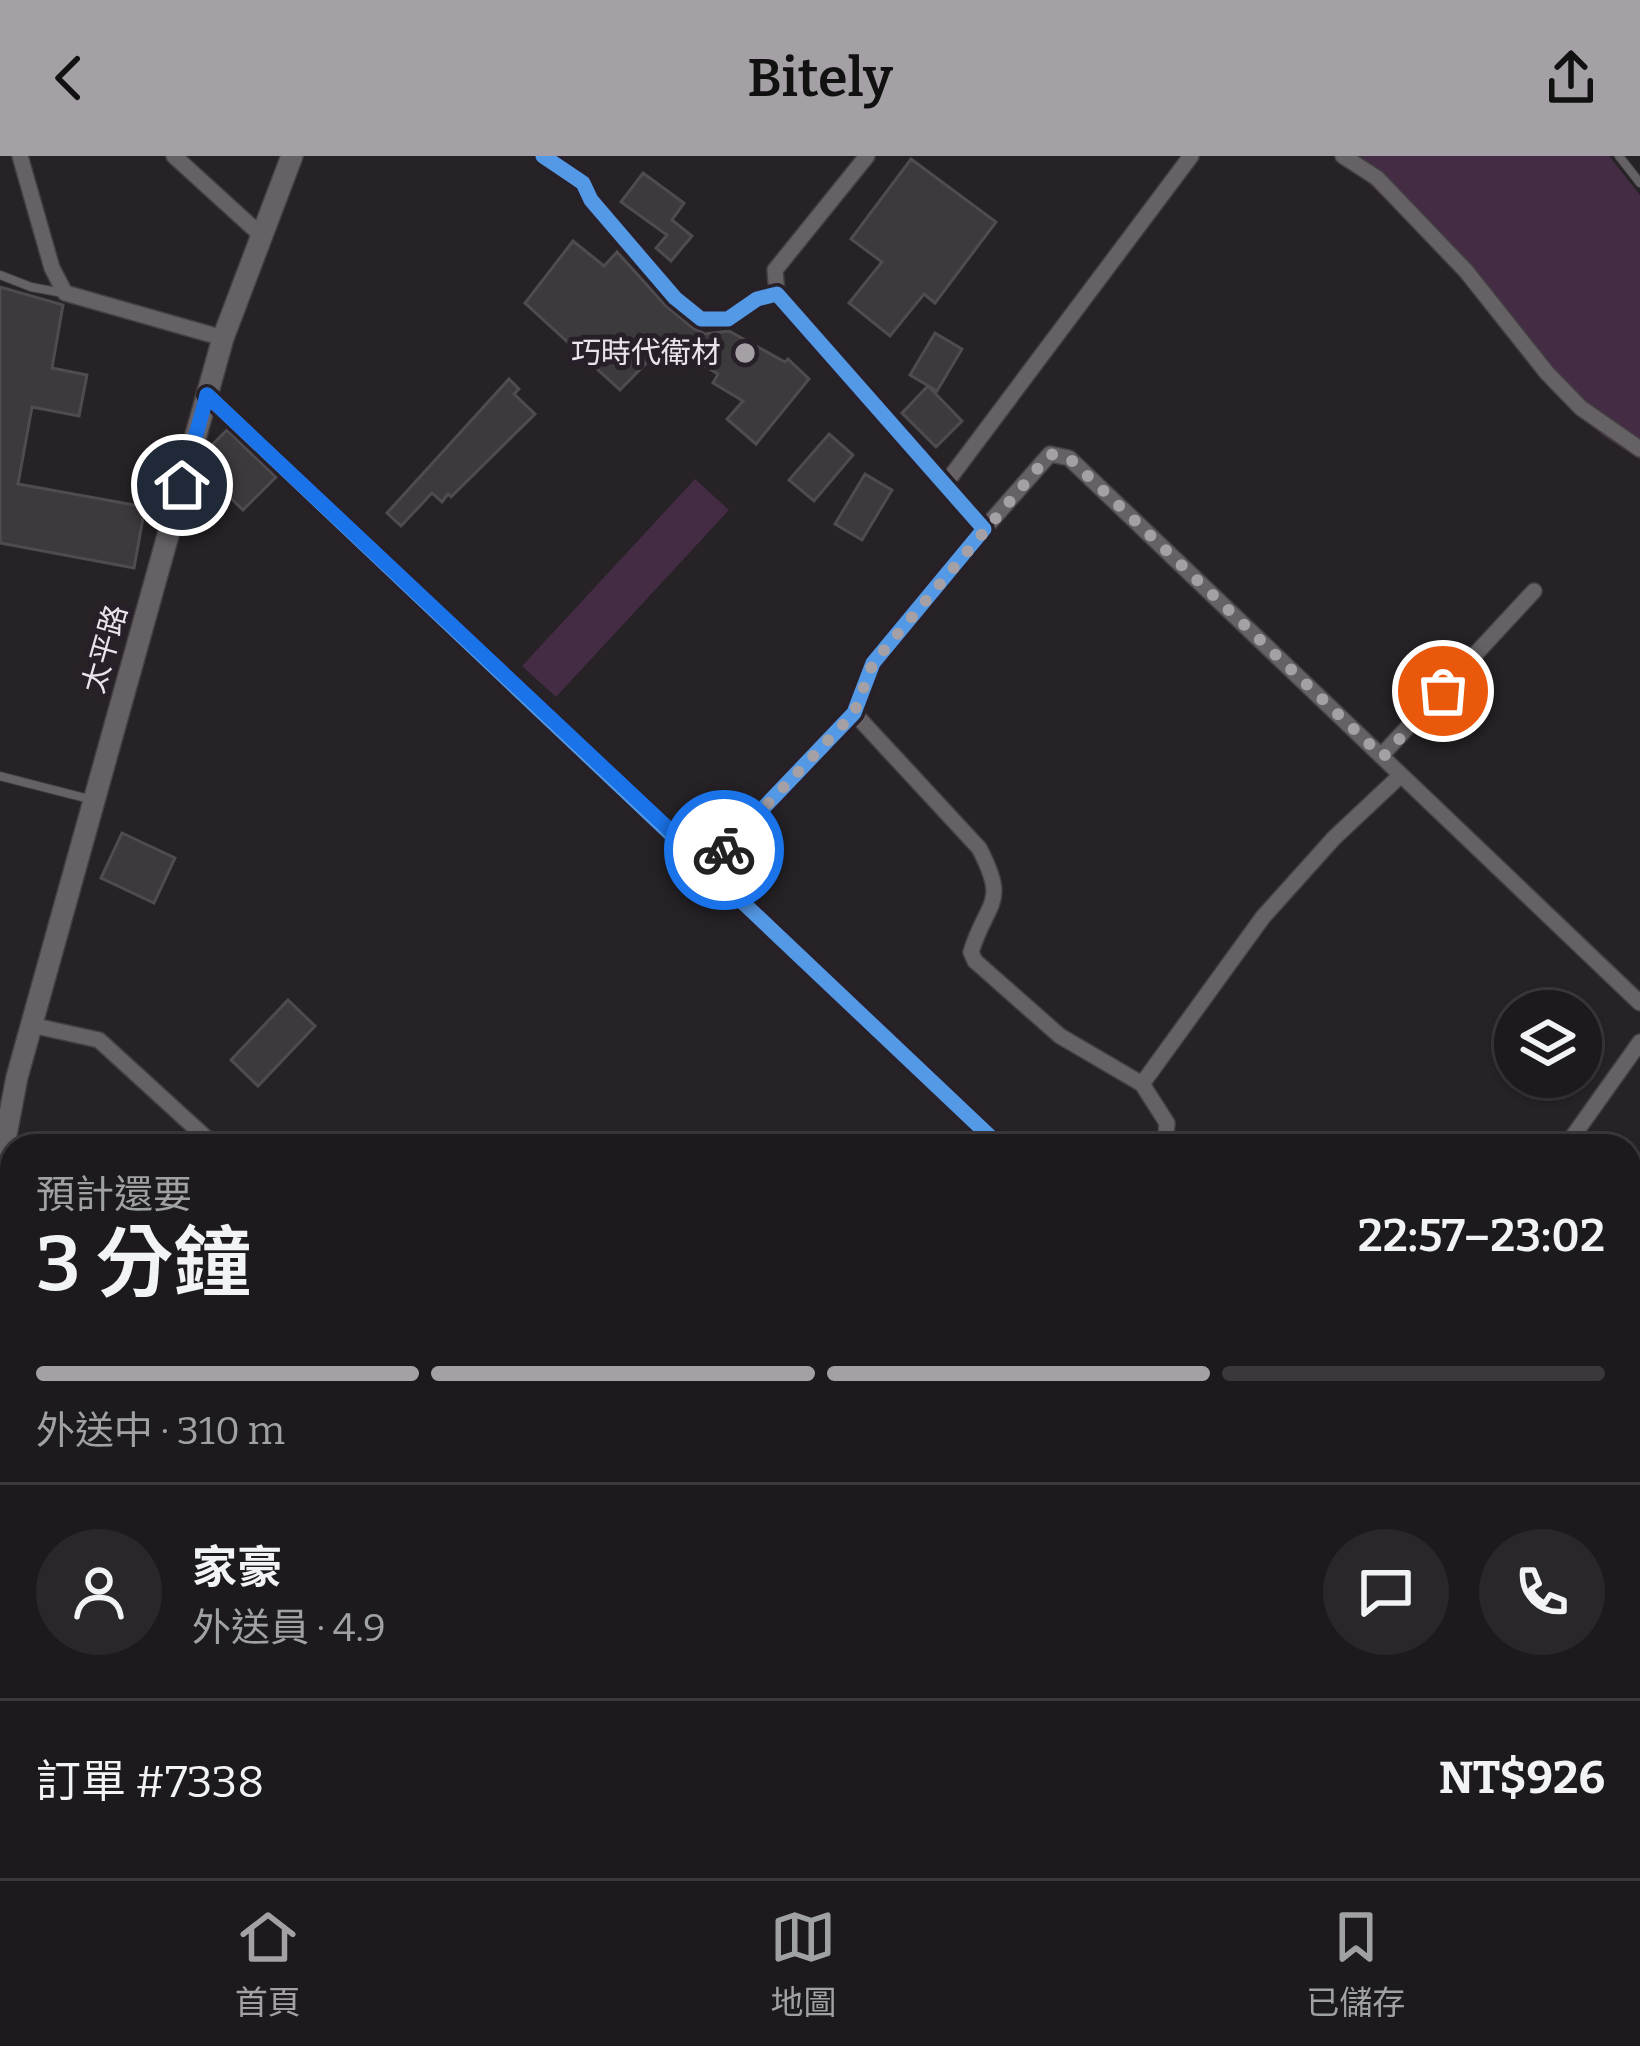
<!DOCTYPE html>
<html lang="zh-TW">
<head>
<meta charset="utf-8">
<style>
  body { margin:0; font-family:Bitter,"Noto Sans TC",serif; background:#292729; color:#f1f3f6; height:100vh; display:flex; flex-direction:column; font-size:45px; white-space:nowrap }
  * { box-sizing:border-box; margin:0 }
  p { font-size:39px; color:#a0a1a3 }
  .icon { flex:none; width:66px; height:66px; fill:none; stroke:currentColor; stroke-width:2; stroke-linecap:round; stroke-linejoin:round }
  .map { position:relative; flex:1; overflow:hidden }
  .details { position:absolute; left:0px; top:978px; width:1641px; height:744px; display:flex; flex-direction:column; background:#1c1a1c; border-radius:36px 36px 0 0; box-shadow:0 3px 9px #0004,0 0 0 3px #3a383b }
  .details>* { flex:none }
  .buttons { position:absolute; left:1494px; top:834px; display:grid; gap:24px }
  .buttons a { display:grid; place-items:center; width:108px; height:108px; border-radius:50%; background:#1c1a1c; box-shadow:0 3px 9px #0004,0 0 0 3px #3a383b; font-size:60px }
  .pin { position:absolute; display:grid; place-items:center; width:102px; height:102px; color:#fff; margin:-51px; border:6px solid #fff; border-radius:50%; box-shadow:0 3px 12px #0007 }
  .courier { position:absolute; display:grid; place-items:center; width:120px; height:120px; margin:-60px; border:9px solid #1a73e8; border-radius:50%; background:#fff; color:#222; box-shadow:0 3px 15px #0007 }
  .headline em { font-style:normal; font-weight:600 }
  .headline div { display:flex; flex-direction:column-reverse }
  .headline { display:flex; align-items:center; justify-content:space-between; height:204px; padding:0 36px }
  h1 { font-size:78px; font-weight:600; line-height:90px }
  .bar { display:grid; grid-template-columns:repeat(4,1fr); gap:18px 12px; align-content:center; height:144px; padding:0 36px }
  .bar i { height:15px; border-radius:9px; background:#3a383b }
  .bar .selected { background:#a5a0a5 }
  .bar p { grid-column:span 4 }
  .line { display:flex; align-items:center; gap:30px; padding:0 36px; border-top:3px solid #3a383b }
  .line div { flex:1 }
  .round { display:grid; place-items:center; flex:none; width:126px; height:126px; border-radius:63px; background:#292729 }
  header { display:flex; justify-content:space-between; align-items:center; height:156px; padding:0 36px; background:#a5a0a5; color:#111; font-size:54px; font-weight:600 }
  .tab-bar { display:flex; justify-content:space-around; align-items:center; height:168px; border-top:3px solid #3a383b; background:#1c1a1c; font-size:33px; color:#a0a1a3 }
  .tab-bar a { display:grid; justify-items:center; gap:6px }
  .tab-bar .selected { color:#a5a0a5 }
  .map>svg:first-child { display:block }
  .green { fill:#442c44 }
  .building { fill:#3d3a3d; stroke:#4f4b4e; stroke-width:3 }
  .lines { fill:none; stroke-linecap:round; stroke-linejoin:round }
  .lane-casing { stroke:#433f43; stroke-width:10 }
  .street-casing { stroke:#433f43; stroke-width:18 }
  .secondary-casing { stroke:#433f43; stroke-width:24 }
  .lane { stroke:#656165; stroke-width:8 }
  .street { stroke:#656165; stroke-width:15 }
  .secondary { stroke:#656165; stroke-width:21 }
  .cycleway-casing { stroke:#282028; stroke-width:22 }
  .cycleway { stroke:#5399e6; stroke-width:15 }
  .done { stroke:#a5a0a5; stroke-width:12; stroke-dasharray:0 21.6 }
  .route { stroke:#1a73e8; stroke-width:15 }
  .poi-dot { fill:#a5a0a5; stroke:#282028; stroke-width:4.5 }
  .labels { text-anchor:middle; stroke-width:10; stroke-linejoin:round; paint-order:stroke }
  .poi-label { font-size:30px; fill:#e9e4e9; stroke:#282028; text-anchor:end }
  .street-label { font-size:30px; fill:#e9e4e9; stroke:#282028 }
</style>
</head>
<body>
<header><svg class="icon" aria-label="back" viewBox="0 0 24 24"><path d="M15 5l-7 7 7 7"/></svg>Bitely<svg class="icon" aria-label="share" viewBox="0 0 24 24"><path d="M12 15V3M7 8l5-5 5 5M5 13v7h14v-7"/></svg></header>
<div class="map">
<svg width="1640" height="1722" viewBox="0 0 1640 1722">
  <rect width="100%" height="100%" fill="#262226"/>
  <path class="green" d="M 1339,0 L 1609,0 L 1640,39 L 1640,304 L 1602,279 L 1537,215 L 1451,104 Z
    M 695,323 L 729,354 L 556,541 L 522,510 Z"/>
  <path class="building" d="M 911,3 L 996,66 L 935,147 L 924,138 L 890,180 L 849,147 L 882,106 L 851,83 Z
    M 643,17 L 684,47 L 672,64 L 692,80 L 671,105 L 656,92 L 667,79 L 621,46 Z
    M 573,85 L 604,110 L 617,96 L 666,150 L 693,172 L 705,178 L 729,175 L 785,206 L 788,203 L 809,223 L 756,288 L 727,263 L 743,245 L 713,227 L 718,218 L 666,187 L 620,234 L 525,147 Z
    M 0,131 L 63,149 L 52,212 L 87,219 L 79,260 L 32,251 L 18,328 L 145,351 L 134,412 L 0,387 Z
    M 935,177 L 962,193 L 937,235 L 910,219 Z
    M 509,223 L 519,233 L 514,238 L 535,258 L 451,341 L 448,338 L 442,346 L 432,337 L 401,370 L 387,357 Z
    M 928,230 L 962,265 L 936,291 L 902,257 Z
    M 227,274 L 276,321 L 243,354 L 202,314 L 207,294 Z
    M 829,278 L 853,299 L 814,345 L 789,324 Z
    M 865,318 L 892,334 L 862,384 L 835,368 Z
    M 122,677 L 175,702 L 154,747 L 101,722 Z
    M 288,844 L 315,870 L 258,930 L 231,904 Z"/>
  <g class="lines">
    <g class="lane-casing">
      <path id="lane" d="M 1619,0 L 1640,27
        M 0,119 L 31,131 L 63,137
        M 0,620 L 93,644
        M 1629,1384 L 1640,1366
        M 0,1532 L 12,1543
        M 187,1710 L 200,1722"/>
    </g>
    <g class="street-casing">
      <path id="street" d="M 20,0 L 52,112 L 65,137 L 223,182
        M 174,0 L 262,80
        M 543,0 L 583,27 L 591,44 L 675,142 L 701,163 L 728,163 L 757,143 L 777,138 L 984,373 L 873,507 L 854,557 L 708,710
        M 1343,0 L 1377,22 L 1466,115 L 1547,217 L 1581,252 L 1640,293
        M 777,138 L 775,114 L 867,0
        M 207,239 L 1000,990
        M 946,327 L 1191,0
        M 984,373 L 1050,298 L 1069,302 L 1640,847
        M 854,557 L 979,692 C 1009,749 987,744 971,796 L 975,805 L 1060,880 L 1142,928 L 1167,967 L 1165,990
        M 1381,600 L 1534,435
        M 31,869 L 99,884 L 215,990
        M 1142,928 L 1263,761 L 1334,682 L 1401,619
        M 1566,990 L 1640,886
        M 1629,1388 L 1640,1398
        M 972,1710 L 984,1722
        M 1238,1710 L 1240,1722"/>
    </g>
    <g class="secondary-casing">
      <path id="secondary" d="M 0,1010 L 17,921 L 223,182 L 292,0"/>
    </g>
    <use href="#lane" class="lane"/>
    <use href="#street" class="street"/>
    <use href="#secondary" class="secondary"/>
    <g class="cycleway-casing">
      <path id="cycleway" d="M 543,0 L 583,27 L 591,44 L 675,142 L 701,163 L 728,163 L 757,143 L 777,138 L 984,373 L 873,507 L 854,557 L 708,710
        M 207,239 L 1000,990"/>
    </g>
    <use href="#cycleway" class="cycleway"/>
  </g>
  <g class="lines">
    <path class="done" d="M 724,694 L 854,557 L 873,507 L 1050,298 L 1069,302 L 1383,601 L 1443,535"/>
    <path class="route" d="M 182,329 L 207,239 L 708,710 L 724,694"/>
  </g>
  <circle class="poi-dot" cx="745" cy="197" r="12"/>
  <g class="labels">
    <g class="poi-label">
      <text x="721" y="207">巧時代衛材</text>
    </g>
    <g class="street-label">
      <text transform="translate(105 493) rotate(-74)" y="10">太平路</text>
    </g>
  </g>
</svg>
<div class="buttons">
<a><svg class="icon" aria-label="layers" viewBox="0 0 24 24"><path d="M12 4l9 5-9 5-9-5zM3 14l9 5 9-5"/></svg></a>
</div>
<div class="pin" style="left:1443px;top:535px;background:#ea580c"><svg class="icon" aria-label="bag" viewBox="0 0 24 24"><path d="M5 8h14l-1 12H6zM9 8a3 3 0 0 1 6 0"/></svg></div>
<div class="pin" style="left:182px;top:329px;background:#1f2937"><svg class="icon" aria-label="home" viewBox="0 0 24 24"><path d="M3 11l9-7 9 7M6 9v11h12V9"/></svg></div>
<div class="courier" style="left:724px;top:694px"><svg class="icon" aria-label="bike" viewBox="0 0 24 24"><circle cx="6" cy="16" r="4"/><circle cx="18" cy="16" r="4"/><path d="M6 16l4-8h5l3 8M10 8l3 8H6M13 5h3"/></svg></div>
<section class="details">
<div class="headline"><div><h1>3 分鐘</h1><p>預計還要</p></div><em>22:57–23:02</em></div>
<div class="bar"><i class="selected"></i><i class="selected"></i><i class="selected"></i><i></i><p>外送中 · 310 m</p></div>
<div class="line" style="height:216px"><a class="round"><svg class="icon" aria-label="person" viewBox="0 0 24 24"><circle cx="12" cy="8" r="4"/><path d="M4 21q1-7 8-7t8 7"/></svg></a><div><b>家豪</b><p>外送員 · 4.9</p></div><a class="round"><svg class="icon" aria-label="chat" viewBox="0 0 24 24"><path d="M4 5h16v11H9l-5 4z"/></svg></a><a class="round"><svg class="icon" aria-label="phone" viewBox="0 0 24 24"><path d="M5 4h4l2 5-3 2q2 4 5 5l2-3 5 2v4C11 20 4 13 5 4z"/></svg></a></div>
<div class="line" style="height:156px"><div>訂單 #7338</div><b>NT$926</b></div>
</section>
</div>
<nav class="tab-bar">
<a class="selected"><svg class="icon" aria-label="home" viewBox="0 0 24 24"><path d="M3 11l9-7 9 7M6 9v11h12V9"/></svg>首頁</a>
<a><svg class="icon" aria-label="map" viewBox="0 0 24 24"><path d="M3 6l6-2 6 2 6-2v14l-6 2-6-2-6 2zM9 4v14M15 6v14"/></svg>地圖</a>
<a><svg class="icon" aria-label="saved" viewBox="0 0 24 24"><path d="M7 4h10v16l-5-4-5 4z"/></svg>已儲存</a>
</nav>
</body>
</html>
